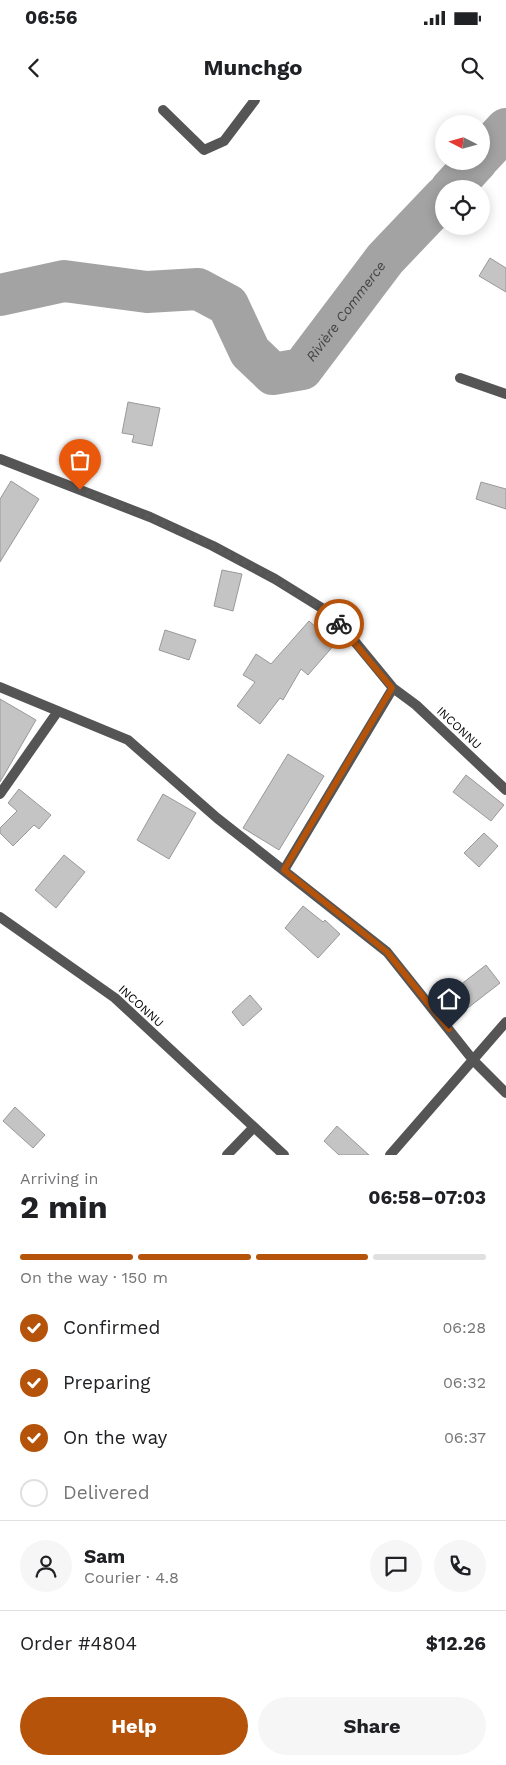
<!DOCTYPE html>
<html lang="en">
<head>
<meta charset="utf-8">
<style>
  body { margin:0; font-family:"Work Sans",sans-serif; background:#f6f6f6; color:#202124; height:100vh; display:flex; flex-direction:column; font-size:19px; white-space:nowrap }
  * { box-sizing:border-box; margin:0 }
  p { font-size:16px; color:#757577 }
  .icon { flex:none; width:28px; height:28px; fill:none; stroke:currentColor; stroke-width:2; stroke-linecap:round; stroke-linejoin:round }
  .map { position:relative; height:1055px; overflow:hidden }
  .side { display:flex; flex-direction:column; background:#fff; flex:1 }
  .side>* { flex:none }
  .needle { width:32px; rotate:276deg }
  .tools { position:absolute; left:435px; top:15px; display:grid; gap:10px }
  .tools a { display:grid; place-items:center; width:55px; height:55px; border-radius:50%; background:#fff; box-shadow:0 2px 12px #0003; font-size:25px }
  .pin { position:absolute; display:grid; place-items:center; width:42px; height:42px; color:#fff; margin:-51px -21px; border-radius:50% 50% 50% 0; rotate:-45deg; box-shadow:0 0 5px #0007 }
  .pin .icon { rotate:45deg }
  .courier { position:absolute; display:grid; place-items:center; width:50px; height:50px; margin:-25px; border:4px solid #b45309; border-radius:50%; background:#fff; color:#222; box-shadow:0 1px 6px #0007 }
  .headline em { font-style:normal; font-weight:700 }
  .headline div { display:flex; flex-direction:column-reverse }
  .headline { display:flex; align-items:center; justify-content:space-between; height:85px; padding:0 20px }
  h1 { font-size:32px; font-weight:700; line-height:38px }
  .bar { display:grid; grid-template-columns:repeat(4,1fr); gap:8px 5px; align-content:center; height:60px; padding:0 20px }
  .bar i { height:6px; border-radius:4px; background:#e0e0e0 }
  .bar .on { background:#b45309 }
  .bar p { grid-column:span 4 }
  .line { display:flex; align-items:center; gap:12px; padding:0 20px; border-top:1px solid #e0e0e0 }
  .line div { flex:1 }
  .round { display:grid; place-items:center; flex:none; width:52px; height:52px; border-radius:26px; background:#f6f6f6 }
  ol { padding:0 20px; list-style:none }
  li { display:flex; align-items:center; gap:15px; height:55px }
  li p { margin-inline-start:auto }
  li .icon { padding:5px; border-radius:50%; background:#b45309; color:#fff; stroke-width:4 }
  li:last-child { color:#757577 }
  li i { width:28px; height:28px; border:2px solid #e0e0e0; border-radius:50% }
  .button { display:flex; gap:10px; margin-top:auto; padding:10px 20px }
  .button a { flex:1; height:58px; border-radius:30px; background:#b45309; color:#fff; font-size:20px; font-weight:700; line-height:58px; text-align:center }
  .button a+a { background:#f6f6f6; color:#202124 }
  .status { display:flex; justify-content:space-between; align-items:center; height:35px; padding:0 25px; background:#fff; direction:ltr }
  .status svg { height:14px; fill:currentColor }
  header { display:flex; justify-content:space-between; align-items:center; height:65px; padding:0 20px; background:#fff; font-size:22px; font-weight:700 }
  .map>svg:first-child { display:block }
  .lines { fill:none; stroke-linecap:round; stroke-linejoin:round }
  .river { stroke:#a3a3a3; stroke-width:42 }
  .building { fill:#c4c4c4; stroke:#999 }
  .minor { stroke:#555; stroke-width:10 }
  .done { stroke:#595959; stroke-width:5; stroke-dasharray:0 9 }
  .route { stroke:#b45309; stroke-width:6 }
  .labels { text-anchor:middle; stroke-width:4; stroke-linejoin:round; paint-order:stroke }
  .street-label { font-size:12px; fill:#000; stroke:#fff }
  .water-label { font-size:14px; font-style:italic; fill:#444; stroke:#fff }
</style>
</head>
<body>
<div class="status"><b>06:56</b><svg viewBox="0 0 49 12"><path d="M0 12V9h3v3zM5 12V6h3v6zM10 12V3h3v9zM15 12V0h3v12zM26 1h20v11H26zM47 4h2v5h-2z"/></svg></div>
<header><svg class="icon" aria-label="back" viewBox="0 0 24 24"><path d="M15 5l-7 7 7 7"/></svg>Munchgo<svg class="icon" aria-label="search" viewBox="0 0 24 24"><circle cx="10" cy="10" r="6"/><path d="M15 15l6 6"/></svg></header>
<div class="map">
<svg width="506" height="1055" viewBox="0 0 506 1055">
  <rect width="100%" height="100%" fill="#fff"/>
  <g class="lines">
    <g class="river">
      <path d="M 481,56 L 506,29"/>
      <path d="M 451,89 L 477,61"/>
      <path id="s1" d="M 0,195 L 64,181 L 147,192 L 198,189 L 228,205 L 250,252 L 273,274 L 302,269 L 385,159 L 444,97"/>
    </g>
  </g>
  <path class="building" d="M 490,158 L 506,168 L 506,192 L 479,176 Z
    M 128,302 L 160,308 L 152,346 L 132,342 L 134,335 L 122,333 Z
    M 11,381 L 39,399 L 0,462 L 0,399 Z
    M 481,382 L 506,389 L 506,409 L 476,399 Z
    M 222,470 L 242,474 L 233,511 L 214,506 Z
    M 309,521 L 335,544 L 308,575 L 301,569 L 283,600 L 280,598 L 260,624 L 237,606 L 255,582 L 243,575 L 256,554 L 271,564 Z
    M 165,530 L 196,540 L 189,560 L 159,550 Z
    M 0,599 L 36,620 L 0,682 Z
    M 288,654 L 324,676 L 279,750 L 243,728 Z
    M 466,675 L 504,705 L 491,721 L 453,692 Z
    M 19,689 L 51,715 L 39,729 L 34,725 L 13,746 L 0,733 L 0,728 L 17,711 L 8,703 Z
    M 163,694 L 196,713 L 169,759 L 137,740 Z
    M 484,733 L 498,746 L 479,767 L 464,753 Z
    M 64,755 L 85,772 L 56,808 L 35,790 Z
    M 303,806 L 323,822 L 325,820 L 340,834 L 318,858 L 285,828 Z
    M 486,865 L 500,883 L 460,914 L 446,896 Z
    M 250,895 L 262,909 L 243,926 L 232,912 Z
    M 15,1007 L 45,1035 L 33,1048 L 3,1021 Z
    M 337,1026 L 369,1055 L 339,1055 L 324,1041 Z"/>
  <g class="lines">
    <path class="minor" d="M 163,10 L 204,50 L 224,41 L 255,0
      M 460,278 L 506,294
      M 0,359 L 150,417 L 213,446 L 275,479 L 333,515 L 393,588 L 416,605 L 506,690
      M 0,587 L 128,640 L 217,718 L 387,852 L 473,960 L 506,993
      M 0,694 L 58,611
      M 284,770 L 393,588
      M 0,817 L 115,898 L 284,1055
      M 227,1055 L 254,1027
      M 390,1055 L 506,922"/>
  </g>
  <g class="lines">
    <path class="done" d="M 80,390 C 125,408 171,425 214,446 C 255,467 294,491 333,516 L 339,524"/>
    <path class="route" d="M 339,524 L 392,588 L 284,770 L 387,852 L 449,929"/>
  </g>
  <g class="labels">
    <g class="street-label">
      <text transform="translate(459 628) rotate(43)" y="4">INCONNU</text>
      <text transform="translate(141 906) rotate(42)" y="4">INCONNU</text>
    </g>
    <g class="water-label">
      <text dy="5" stroke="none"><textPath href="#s1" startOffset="420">Rivière Commerce</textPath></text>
    </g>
  </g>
</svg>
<div class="tools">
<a><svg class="needle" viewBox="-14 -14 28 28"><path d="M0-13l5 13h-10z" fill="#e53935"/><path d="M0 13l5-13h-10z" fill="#757577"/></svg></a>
<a><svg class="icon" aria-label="locate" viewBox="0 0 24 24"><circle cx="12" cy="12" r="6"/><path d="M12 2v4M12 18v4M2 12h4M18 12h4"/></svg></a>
</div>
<div class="pin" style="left:80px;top:390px;background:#ea580c"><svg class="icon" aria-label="bag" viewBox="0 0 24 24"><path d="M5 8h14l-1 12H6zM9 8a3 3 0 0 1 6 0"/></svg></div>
<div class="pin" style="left:449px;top:929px;background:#1f2937"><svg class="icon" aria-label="home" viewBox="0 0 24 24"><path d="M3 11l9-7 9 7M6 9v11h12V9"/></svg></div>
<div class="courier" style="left:339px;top:524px"><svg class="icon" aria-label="bike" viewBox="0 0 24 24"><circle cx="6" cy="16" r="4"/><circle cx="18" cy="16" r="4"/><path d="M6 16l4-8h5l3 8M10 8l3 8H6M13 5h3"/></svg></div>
</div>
<section class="side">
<div class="headline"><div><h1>2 min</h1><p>Arriving in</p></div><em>06:58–07:03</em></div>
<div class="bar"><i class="on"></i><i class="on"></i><i class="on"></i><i></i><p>On the way · 150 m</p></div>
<ol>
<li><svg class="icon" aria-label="check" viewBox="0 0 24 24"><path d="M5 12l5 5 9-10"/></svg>Confirmed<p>06:28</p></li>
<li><svg class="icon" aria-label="check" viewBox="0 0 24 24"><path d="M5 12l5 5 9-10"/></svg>Preparing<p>06:32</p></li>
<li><svg class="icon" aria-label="check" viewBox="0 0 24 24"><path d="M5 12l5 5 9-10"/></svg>On the way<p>06:37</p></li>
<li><i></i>Delivered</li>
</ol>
<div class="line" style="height:90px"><a class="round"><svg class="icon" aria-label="person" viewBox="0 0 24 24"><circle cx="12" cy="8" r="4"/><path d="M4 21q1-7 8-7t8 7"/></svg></a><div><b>Sam</b><p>Courier · 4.8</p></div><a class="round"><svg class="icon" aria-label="chat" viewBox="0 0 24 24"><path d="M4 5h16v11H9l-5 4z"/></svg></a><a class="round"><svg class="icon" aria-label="phone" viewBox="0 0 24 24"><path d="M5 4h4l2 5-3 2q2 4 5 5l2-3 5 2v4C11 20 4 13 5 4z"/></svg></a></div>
<div class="line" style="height:65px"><div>Order #4804</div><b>$12.26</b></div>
<div class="button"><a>Help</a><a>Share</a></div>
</section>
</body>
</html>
